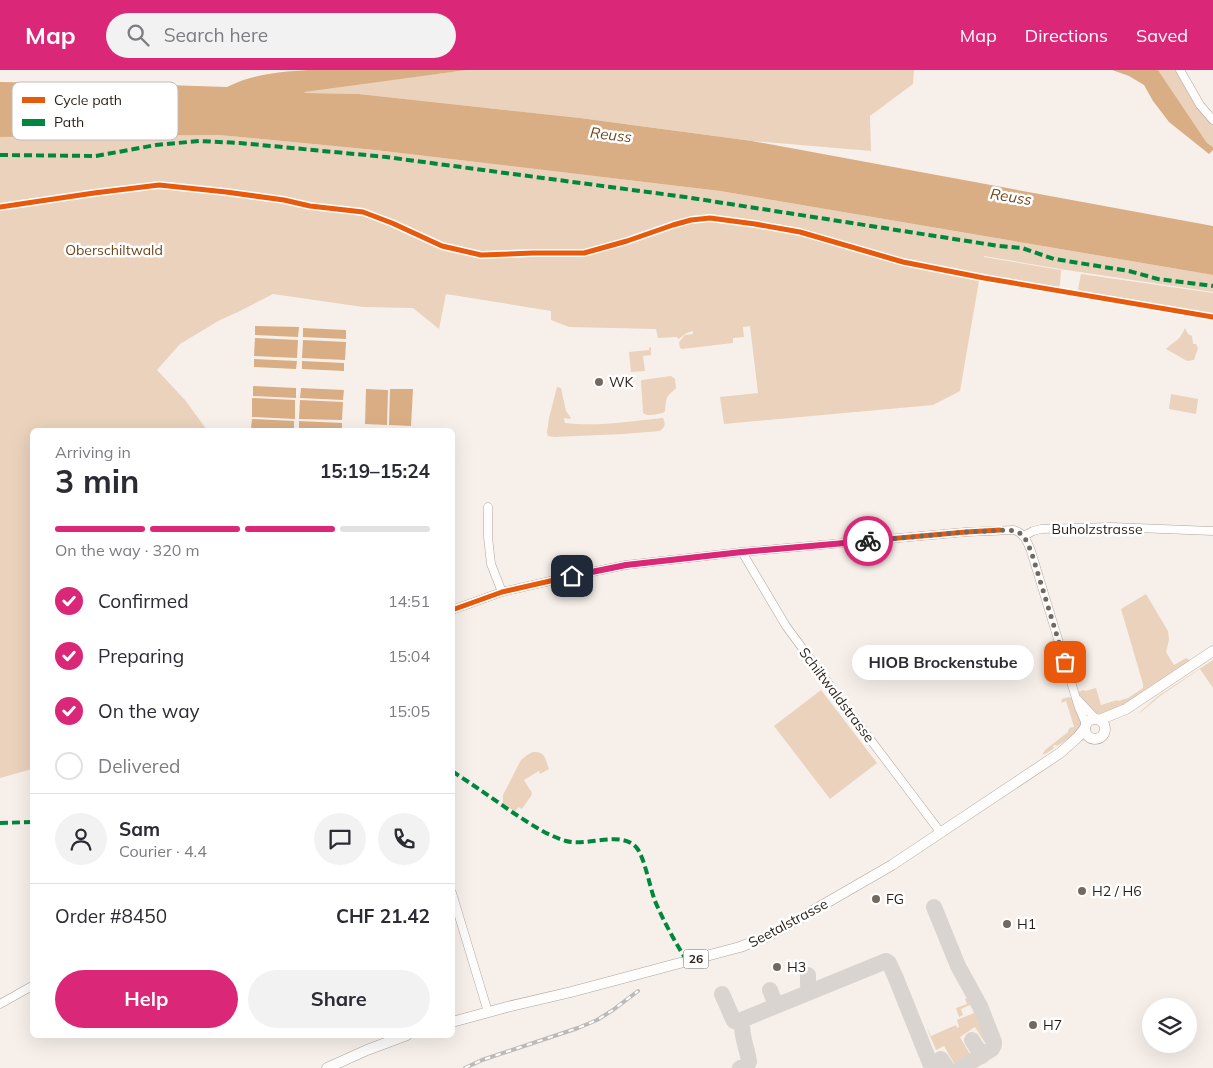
<!DOCTYPE html>
<html lang="en">
<head>
<meta charset="utf-8">
<style>
  body { margin:0; font-family:Mulish,sans-serif; background:#f2f2f3; color:#2b2b33; height:100vh; display:flex; flex-direction:column; font-size:19px; white-space:nowrap }
  * { box-sizing:border-box; margin:0 }
  p { font-size:16px; color:#7c7c81 }
  .icon { flex:none; width:28px; height:28px; fill:none; stroke:currentColor; stroke-width:2; stroke-linecap:round; stroke-linejoin:round }
  .map { position:relative; flex:1; overflow:hidden }
  .panel { position:absolute; left:30px; top:358px; width:425px; height:610px; display:flex; flex-direction:column; background:#fff; border-radius:8px; box-shadow:0 5px 20px #0002 }
  .panel>* { flex:none }
  .buttons { position:absolute; left:1142px; top:928px; display:grid; gap:10px }
  .buttons a { display:grid; place-items:center; width:55px; height:55px; border-radius:50%; background:#fff; box-shadow:0 5px 20px #0002; font-size:25px }
  .pin { position:absolute; display:grid; place-items:center; width:42px; height:42px; color:#fff; margin:-21px; border-radius:10px; box-shadow:0 2px 8px #0006 }
  .courier { position:absolute; display:grid; place-items:center; width:50px; height:50px; margin:-25px; border:4px solid #db2777; border-radius:50%; background:#fff; color:#222; box-shadow:0 1px 6px #0007 }
  .bubble { position:absolute; height:35px; border-radius:18px; background:#fff; box-shadow:0 5px 20px #0002; font-size:16px; font-weight:700; line-height:35px; text-align:center }
  .summary em { font-style:normal; font-weight:700 }
  .summary div { display:flex; flex-direction:column-reverse }
  .summary { display:flex; align-items:center; justify-content:space-between; height:85px; padding:0 25px }
  h1 { font-size:32px; font-weight:700; line-height:38px }
  .bar { display:grid; grid-template-columns:repeat(4,1fr); gap:8px 5px; align-content:center; height:60px; padding:0 25px }
  .bar i { height:6px; border-radius:4px; background:#e1e1e2 }
  .bar .active { background:#db2777 }
  .bar p { grid-column:span 4 }
  .line { display:flex; align-items:center; gap:12px; padding:0 25px; border-top:1px solid #e1e1e2 }
  .line div { flex:1 }
  .round { display:grid; place-items:center; flex:none; width:52px; height:52px; border-radius:26px; background:#f2f2f3 }
  ol { padding:0 25px; list-style:none }
  li { display:flex; align-items:center; gap:15px; height:55px }
  li p { margin-inline-start:auto }
  li .icon { padding:5px; border-radius:50%; background:#db2777; color:#fff; stroke-width:4 }
  li:last-child { color:#7c7c81 }
  li i { width:28px; height:28px; border:2px solid #e1e1e2; border-radius:50% }
  .button { display:flex; gap:10px; margin-top:auto; padding:10px 25px }
  .button a { flex:1; height:58px; border-radius:30px; background:#db2777; color:#fff; font-size:20px; font-weight:700; line-height:58px; text-align:center }
  .button a+a { background:#f2f2f3; color:#2b2b33 }
  header { display:flex; align-items:center; gap:30px; box-sizing:border-box; height:70px; padding:0 25px; background:#db2777; color:#fff }
  header strong { font-size:24px }
  nav { display:flex; gap:28px; margin-inline-start:auto; font-size:18px }
  .search { width:350px; height:45px; background:#f2f2f3; display:flex; align-items:center; gap:12px; box-sizing:border-box; padding:0 18px; border-radius:28px; color:#7c7c81; font-size:19px }
  .map>svg:first-child { display:block }
  .green { fill:#ead2bc }
  .water { fill:#daae85 }
  .lines { fill:none; stroke-linecap:round; stroke-linejoin:round }
  .taxiway { stroke:#dad4d0; stroke-width:16 }
  .minor-casing { stroke:#aca59e; stroke-width:9 }
  .major-casing { stroke:#aca59e; stroke-width:11 }
  .minor { stroke:#fefdfc; stroke-width:8 }
  .major { stroke:#fefdfc; stroke-width:10 }
  .rail-casing { stroke:#bcb9b7; stroke-width:4 }
  .rail { stroke:#fff; stroke-width:2; stroke-dasharray:5.5; stroke-linecap:butt }
  .quiet { stroke:#00873e; stroke-width:4; stroke-dasharray:8 4; stroke-linecap:butt }
  .cycleway-casing { stroke:#fff; stroke-width:8 }
  .cycleway { stroke:#e8590c; stroke-width:5 }
  .done { stroke:#716860; stroke-width:5; stroke-dasharray:0 9 }
  .route { stroke:#db2777; stroke-width:6 }
  .poi-dot { fill:#716860; stroke:#fff; stroke-width:2 }
  .labels { text-anchor:middle; stroke-width:5; stroke-linejoin:round; paint-order:stroke }
  .shield { fill:#fff; stroke:#69625b; stroke-width:1 }
  .shield-label { font-size:12px; font-weight:bold; fill:#291e15 }
  .park-label { font-size:14px; fill:#6e451b; stroke:#fff }
  .poi-label { font-size:14px; fill:#291e15; stroke:#fff; text-anchor:start }
  .street-label { font-size:14px; fill:#291e15; stroke:#fff }
  .water-label { font-size:15px; font-style:italic; fill:#6f461c; stroke:#fff }
  .key { fill:#fff; stroke:#bfbcb9; stroke-width:1 }
  .key-label { font-size:14px; fill:#291e15 }
</style>
</head>
<body>
<header>
<strong>Map</strong>
<div class="search"><svg class="icon" aria-label="search" viewBox="0 0 24 24"><circle cx="10" cy="10" r="6"/><path d="M15 15l6 6"/></svg>Search here</div>
<nav><a>Map</a><a>Directions</a><a>Saved</a></nav>
</header>
<div class="map">
<svg width="1213" height="998" viewBox="0 0 1213 998">
  <rect width="100%" height="100%" fill="#f7f0ea"/>
  <path class="green" d="M 467,0 L 914,0 L 913,14 L 870,46 L 871,81 L 752,71 L 580,48 L 359,24 L 307,23 L 303,21 Z
    M 1158,0 L 1178,0 L 1200,39 L 1213,55 L 1213,77 L 1207,73 Z
    M 219,65 L 375,80 L 720,121 L 1213,205 L 1213,222 L 1060,199 L 984,186 L 984,187 L 1061,200 L 1060,214 L 1058,219 L 980,205 L 960,321 L 933,335 L 724,354 L 720,327 L 758,323 L 750,256 L 743,257 L 744,267 L 733,268 L 733,273 L 682,279 L 680,278 L 679,272 L 685,265 L 693,264 L 693,261 C 684,263 684,266 678,269 L 677,267 L 659,268 L 658,268 L 656,259 L 569,257 L 551,250 L 551,241 L 446,224 L 439,259 L 413,238 L 363,237 L 273,224 L 238,242 L 220,250 L 180,274 L 157,300 L 185,330 L 207,360 L 32,360 L 32,699 L 0,708 L 0,67 Z
    M 1081,204 L 1213,223 L 1213,245 L 1080,223 L 1078,219 Z
    M 1185,258 L 1188,264 L 1192,266 L 1193,274 L 1196,274 L 1198,278 L 1194,290 L 1187,291 L 1166,279 C 1175,270 1179,272 1185,258 Z
    M 651,277 L 651,285 L 643,286 L 645,301 L 631,302 L 629,282 L 649,280 L 649,278 Z
    M 671,306 L 675,309 L 676,318 C 665,329 667,325 665,341 L 663,343 C 656,344 648,347 643,343 L 641,311 L 642,310 Z
    M 557,317 L 561,318 L 566,341 L 571,348 L 570,349 L 564,348 L 565,353 C 597,357 631,351 663,348 C 666,354 665,357 660,361 L 623,364 L 554,367 L 548,366 L 547,363 L 549,348 Z
    M 1171,324 L 1198,329 L 1196,344 L 1169,339 Z
    M 1146,524 L 1168,561 L 1169,570 L 1166,582 L 1174,595 L 1186,588 L 1191,591 C 1174,602 1156,613 1139,624 C 1130,630 1112,643 1102,645 C 1094,645 1080,628 1078,622 L 1084,620 L 1085,621 L 1096,618 L 1101,635 L 1117,630 L 1118,631 L 1128,628 L 1143,618 L 1143,614 L 1121,539 Z
    M 1213,590 L 1213,618 L 1200,599 L 1160,626 L 1140,643 L 1140,642 L 1158,626 Z
    M 821,620 L 877,693 L 830,729 L 774,656 Z
    M 1069,627 L 1073,629 C 1075,636 1080,644 1081,651 C 1082,662 1064,671 1057,676 L 1055,675 L 1053,676 L 1054,678 L 1047,683 L 1042,685 L 1045,680 L 1068,662 L 1069,658 L 1074,657 L 1066,631 L 1061,633 L 1062,629 Z
    M 533,682 C 546,681 545,689 549,699 L 540,704 L 539,701 L 524,710 L 532,723 L 531,726 L 522,739 L 518,737 L 515,742 L 503,733 L 503,725 L 521,690 L 527,685 Z
    M 968,928 L 988,976 L 987,976 L 975,957 L 960,967 L 971,986 L 955,995 L 944,976 L 936,980 L 926,956 L 931,966 L 956,955 L 957,958 L 959,957 L 957,950 L 974,943 L 970,935 L 961,939 L 963,945 L 959,947 L 956,938 L 967,934 L 965,929 Z"/>
  <path class="water" d="M 308,0 L 467,0 L 304,22 L 307,23 L 359,24 L 580,48 L 752,71 L 1213,156 L 1213,205 L 720,121 L 375,80 L 219,65 L 0,67 L 0,12 L 136,14 L 227,17 C 252,4 279,2 308,0 Z
    M 1112,0 L 1158,0 L 1207,73 L 1213,77 L 1213,80 L 1209,84 L 1169,52 L 1153,31 L 1144,15 L 1129,6 Z
    M 255,256 L 299,257 L 298,267 L 255,265 Z
    M 303,258 L 346,260 L 346,269 L 303,267 Z
    M 255,268 L 298,270 L 297,288 L 254,286 Z
    M 303,270 L 346,272 L 345,290 L 302,288 Z
    M 254,289 L 297,291 L 296,299 L 254,297 Z
    M 302,291 L 344,293 L 344,301 L 302,299 Z
    M 253,316 L 296,318 L 296,328 L 253,326 Z
    M 301,318 L 344,320 L 343,330 L 300,328 Z
    M 366,319 L 388,320 L 387,355 L 365,354 Z
    M 390,319 L 413,319 L 411,356 L 389,355 Z
    M 252,328 L 295,330 L 295,349 L 252,347 Z
    M 300,330 L 343,332 L 342,350 L 299,349 Z
    M 252,349 L 294,351 L 294,360 L 251,358 Z
    M 299,351 L 342,353 L 342,360 L 299,360 Z"/>
  <g class="lines">
    <path class="taxiway" d="M 934,837 L 958,896 L 980,936 L 994,972 L 994,975 L 992,979 L 961,998
      M 808,905 L 808,915 L 810,919 L 813,920
      M 770,920 L 775,933 L 778,934 L 781,933
      M 722,924 L 733,949 L 734,951 L 737,952
      M 972,970 L 982,986
      M 941,989 L 947,998
      M 740,998 L 747,995 L 749,992 C 748,980 738,959 744,949 L 886,891 L 889,893 L 895,906 L 932,998"/>
    <g class="minor-casing">
      <path id="minor" d="M 1180,0 L 1200,35 L 1213,50
        M 488,437 L 488,467 L 491,494 L 502,522
        M 1024,466 L 1033,461 L 1041,459 L 1111,457 L 1213,461
        M 742,482 L 786,556 L 839,628 L 941,763
        M 452,540 L 502,522 L 572,506 L 626,495 L 742,482 L 966,462 L 1014,460 C 1024,463 1027,471 1031,481 L 1079,638 L 1086,654
        M 1078,630 L 1096,649
        M 452,823 L 488,942
        M 0,934 L 32,916"/>
    </g>
    <g class="major-casing">
      <path id="major" d="M1085 659a10 10 0 1 1 20 0a10 10 0 1 1-20 0Z
        M 1099,650 L 1126,639 L 1213,581
        M 452,952 L 507,937 L 571,922 L 740,877 L 766,867 L 783,858 L 892,795 L 1060,683 L 1078,667 L 1085,658
        M 327,998 L 367,980 L 407,965"/>
    </g>
    <use href="#minor" class="minor"/>
    <use href="#major" class="major"/>
    <g class="rail-casing">
      <path id="rail" d="M 465,998 L 482,990 L 578,958 L 597,950 L 613,940 L 638,921"/>
    </g>
    <use href="#rail" class="rail"/>
    <path class="quiet" d="M 0,85 L 96,86 L 156,75 L 199,71 L 240,73 L 386,87 L 685,127 L 999,176 L 1022,178 L 1054,189 L 1129,201 L 1158,209 L 1213,216
      M 452,701 C 473,715 492,728 512,742 C 529,753 546,765 566,771 C 587,777 620,760 636,777 C 644,785 650,818 655,831 C 664,852 675,872 687,891
      M 0,753 L 32,752"/>
    <g class="cycleway-casing">
      <path id="cycleway" d="M 0,137 L 94,123 L 159,115 L 226,122 L 284,130 L 310,136 L 363,142 L 392,153 L 442,176 L 481,185 L 533,183 L 584,183 L 627,171 L 673,155 L 691,150 L 710,148 L 755,154 L 800,162 L 903,192 L 984,208 L 1213,247
        M 452,540 L 502,522 L 572,506 L 626,495 L 742,482 L 966,462 L 1000,460"/>
    </g>
    <use href="#cycleway" class="cycleway"/>
  </g>
  <g class="lines">
    <path class="done" d="M 868,471 L 966,462 L 1009,460 L 1018,462 L 1024,466 L 1031,481 L 1065,592"/>
    <path class="route" d="M 572,506 L 626,495 L 742,482 L 868,471"/>
  </g>
  <g class="poi-dot">
    <circle cx="599" cy="312" r="5"/>
    <circle cx="1082" cy="821" r="5"/>
    <circle cx="876" cy="829" r="5"/>
    <circle cx="1007" cy="854" r="5"/>
    <circle cx="777" cy="897" r="5"/>
    <circle cx="1033" cy="955" r="5"/>
  </g>
  <g class="labels">
    <rect class="shield" x="683.5" y="879.5" width="25" height="19" rx="4"/>
    <g class="shield-label">
      <text x="696" y="893">26</text>
    </g>
    <g class="park-label">
      <text x="114" y="185">Oberschiltwald</text>
    </g>
    <g class="poi-label">
      <text x="609" y="317">WK</text>
      <text x="1092" y="826">H2 / H6</text>
      <text x="886" y="834">FG</text>
      <text x="1017" y="859">H1</text>
      <text x="787" y="902">H3</text>
      <text x="1043" y="960">H7</text>
    </g>
    <g class="street-label">
      <text x="1097" y="464">Buholzstrasse</text>
      <text transform="translate(837 625) rotate(53)" y="5">Schiltwaldstrasse</text>
      <text transform="translate(788 853) rotate(-28)" y="5">Seetalstrasse</text>
    </g>
    <g class="water-label">
      <text transform="translate(611 65) rotate(7)" y="5">Reuss</text>
      <text transform="translate(1011 127) rotate(9)" y="5">Reuss</text>
    </g>
  </g>
  <rect x="12" y="12" width="166" height="58" rx="8" class="key"/>
  <rect x="22" y="27" width="23" height="6" fill="#e8590c"/>
  <rect x="22" y="49" width="23" height="7" fill="#00873e"/>
  <g class="key-label">
    <text x="54" y="35">Cycle path</text>
    <text x="54" y="57">Path</text>
  </g>
</svg>
<div class="buttons">
<a><svg class="icon" aria-label="layers" viewBox="0 0 24 24"><path d="M12 4l9 5-9 5-9-5zM3 14l9 5 9-5"/></svg></a>
</div>
<div class="pin" style="left:1065px;top:592px;background:#ea580c"><svg class="icon" aria-label="bag" viewBox="0 0 24 24"><path d="M5 8h14l-1 12H6zM9 8a3 3 0 0 1 6 0"/></svg></div>
<div class="pin" style="left:572px;top:506px;background:#1f2937"><svg class="icon" aria-label="home" viewBox="0 0 24 24"><path d="M3 11l9-7 9 7M6 9v11h12V9"/></svg></div>
<div class="courier" style="left:868px;top:471px"><svg class="icon" aria-label="bike" viewBox="0 0 24 24"><circle cx="6" cy="16" r="4"/><circle cx="18" cy="16" r="4"/><path d="M6 16l4-8h5l3 8M10 8l3 8H6M13 5h3"/></svg></div>
<div class="bubble" style="left:852px;top:575px;width:182px">HIOB Brockenstube</div>
<section class="panel">
<div class="summary"><div><h1>3 min</h1><p>Arriving in</p></div><em>15:19–15:24</em></div>
<div class="bar"><i class="active"></i><i class="active"></i><i class="active"></i><i></i><p>On the way · 320 m</p></div>
<ol>
<li><svg class="icon" aria-label="check" viewBox="0 0 24 24"><path d="M5 12l5 5 9-10"/></svg>Confirmed<p>14:51</p></li>
<li><svg class="icon" aria-label="check" viewBox="0 0 24 24"><path d="M5 12l5 5 9-10"/></svg>Preparing<p>15:04</p></li>
<li><svg class="icon" aria-label="check" viewBox="0 0 24 24"><path d="M5 12l5 5 9-10"/></svg>On the way<p>15:05</p></li>
<li><i></i>Delivered</li>
</ol>
<div class="line" style="height:90px"><a class="round"><svg class="icon" aria-label="person" viewBox="0 0 24 24"><circle cx="12" cy="8" r="4"/><path d="M4 21q1-7 8-7t8 7"/></svg></a><div><b>Sam</b><p>Courier · 4.4</p></div><a class="round"><svg class="icon" aria-label="chat" viewBox="0 0 24 24"><path d="M4 5h16v11H9l-5 4z"/></svg></a><a class="round"><svg class="icon" aria-label="phone" viewBox="0 0 24 24"><path d="M5 4h4l2 5-3 2q2 4 5 5l2-3 5 2v4C11 20 4 13 5 4z"/></svg></a></div>
<div class="line" style="height:65px"><div>Order #8450</div><b>CHF 21.42</b></div>
<div class="button"><a>Help</a><a>Share</a></div>
</section>
</div>
</body>
</html>
